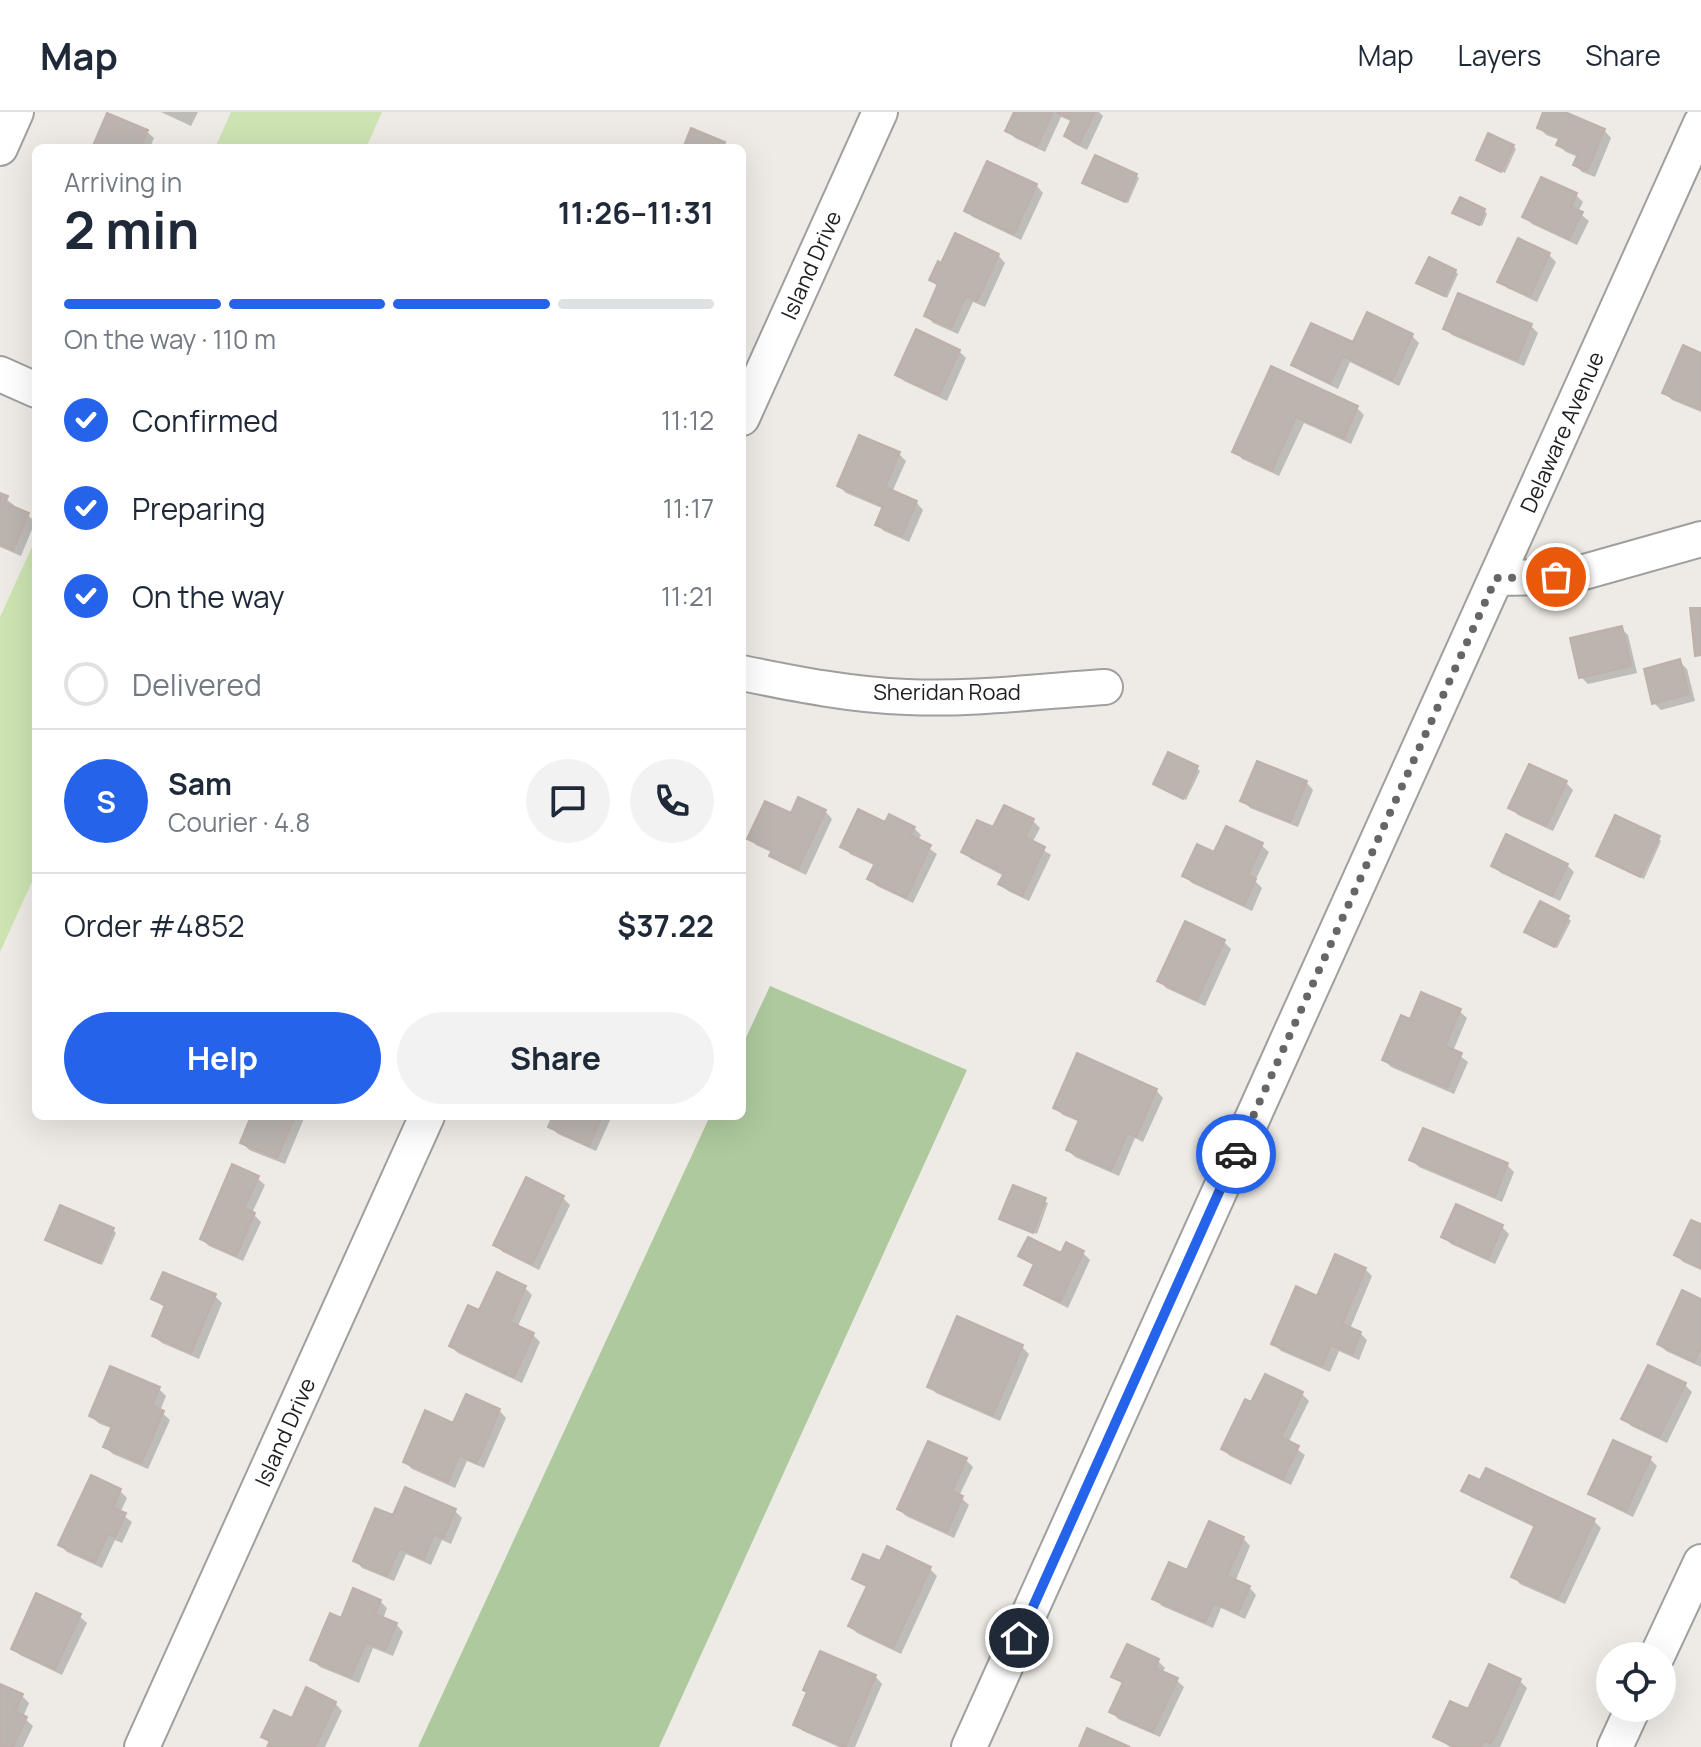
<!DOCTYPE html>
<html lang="en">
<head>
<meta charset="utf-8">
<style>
  body { margin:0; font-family:Manrope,sans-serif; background:#f2f2f3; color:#1f2937; height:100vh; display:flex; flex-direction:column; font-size:30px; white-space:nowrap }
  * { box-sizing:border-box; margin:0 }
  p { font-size:26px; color:#747a83 }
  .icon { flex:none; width:44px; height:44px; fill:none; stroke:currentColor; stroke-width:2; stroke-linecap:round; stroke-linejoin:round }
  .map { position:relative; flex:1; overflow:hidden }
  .panel { position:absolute; left:32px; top:32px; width:714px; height:976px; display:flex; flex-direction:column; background:#fff; border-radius:12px; box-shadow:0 8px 32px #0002 }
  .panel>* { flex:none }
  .tools { position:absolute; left:1596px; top:1530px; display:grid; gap:16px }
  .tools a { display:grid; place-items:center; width:80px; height:80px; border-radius:50%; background:#fff; box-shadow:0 8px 32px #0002; font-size:40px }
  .pin { position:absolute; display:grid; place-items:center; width:68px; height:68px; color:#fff; margin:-34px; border:4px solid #fff; border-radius:50%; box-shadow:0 2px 8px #0007 }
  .courier { position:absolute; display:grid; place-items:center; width:80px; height:80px; margin:-40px; border:6px solid #2563eb; border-radius:50%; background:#fff; color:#222; box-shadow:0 2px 10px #0007 }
  .head em { font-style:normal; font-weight:700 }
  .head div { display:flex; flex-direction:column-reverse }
  .head { display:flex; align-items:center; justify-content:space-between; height:136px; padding:0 32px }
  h1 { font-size:52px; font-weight:700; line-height:60px }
  .bar { display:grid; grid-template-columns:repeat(4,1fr); gap:12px 8px; align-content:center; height:96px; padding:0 32px }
  .bar i { height:10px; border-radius:6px; background:#e0e1e3 }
  .bar .on { background:#2563eb }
  .bar p { grid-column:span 4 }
  .line { display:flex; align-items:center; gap:20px; padding:0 32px; border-top:2px solid #e0e1e3 }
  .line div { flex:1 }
  .round { display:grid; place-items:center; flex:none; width:84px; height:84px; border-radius:42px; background:#f2f2f3 }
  ol { padding:0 32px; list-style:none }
  li { display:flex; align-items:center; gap:24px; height:88px }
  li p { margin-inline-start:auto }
  li .icon { padding:8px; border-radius:50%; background:#2563eb; color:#fff; stroke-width:4 }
  li:last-child { color:#747a83 }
  li i { width:44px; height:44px; border:4px solid #e0e1e3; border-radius:50% }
  .cta { display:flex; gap:16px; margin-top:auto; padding:16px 32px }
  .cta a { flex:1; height:92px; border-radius:48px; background:#2563eb; color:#fff; font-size:32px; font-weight:700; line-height:92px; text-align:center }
  .cta a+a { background:#f2f2f3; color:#1f2937 }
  header { display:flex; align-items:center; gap:48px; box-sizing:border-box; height:112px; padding:0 40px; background:#fff; border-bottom:2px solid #e0e1e3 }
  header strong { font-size:38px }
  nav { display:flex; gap:44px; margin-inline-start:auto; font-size:28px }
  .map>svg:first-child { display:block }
  .grass { fill:#cde3b1 }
  .forest { fill:#aec99e }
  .shadow { fill:#0003 }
  .building { fill:#bbb4af; stroke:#bfb1a9; stroke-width:2 }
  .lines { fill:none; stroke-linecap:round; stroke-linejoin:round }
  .minor-casing { stroke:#9f9f9f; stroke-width:38 }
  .minor { stroke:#fff; stroke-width:34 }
  .done { stroke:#676664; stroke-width:8; stroke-dasharray:0 14.4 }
  .route { stroke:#2563eb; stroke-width:10 }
  .labels { text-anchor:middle; stroke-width:6; stroke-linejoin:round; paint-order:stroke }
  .street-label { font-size:22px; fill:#1e1e1e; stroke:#fff }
</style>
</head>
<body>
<header>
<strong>Map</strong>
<nav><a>Map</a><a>Layers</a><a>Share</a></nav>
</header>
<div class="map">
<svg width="1701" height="1635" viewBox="0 0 1701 1635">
  <rect width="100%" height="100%" fill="#eeebe6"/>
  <path class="grass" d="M 231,0 L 382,0 L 366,36 L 215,36 Z
    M 36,426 L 36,761 L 0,840 L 0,505 Z"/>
  <path class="forest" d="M 770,874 L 967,958 L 659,1635 L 418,1635 L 710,1004 L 742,1004 L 742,934 Z"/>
  <path class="shadow" d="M 161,0 L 198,0 L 191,14 Z
    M 1016,0 L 1099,0 L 1103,4 L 1087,38 L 1073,31 L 1066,24 L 1073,10 L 1061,5 L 1045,40 L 1015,26 L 1007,18 Z
    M 1545,0 L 1559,0 L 1604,18 L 1611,26 L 1595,65 L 1582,60 L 1575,53 L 1578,45 L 1566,40 L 1558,33 L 1560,28 L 1546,23 L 1539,15 Z
    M 146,19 L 154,26 L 150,36 L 94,36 Z
    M 1513,34 L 1516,37 L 1505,61 L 1482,50 Z
    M 1136,63 L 1139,66 L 1128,91 L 1085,71 Z
    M 1542,67 L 1576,83 L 1583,90 L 1578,100 L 1589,109 L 1577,133 L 1532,112 L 1525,105 Z
    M 1036,73 L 1043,81 L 1021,128 L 973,105 L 966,98 Z
    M 1484,98 L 1487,102 L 1482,114 L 1457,103 Z
    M 998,143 L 1005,151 L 985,195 L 973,190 L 958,222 L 933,211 L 926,203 L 939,176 L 931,168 Z
    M 1549,143 L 1556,150 L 1537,190 L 1507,176 L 1500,169 Z
    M 1455,159 L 1458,162 L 1447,186 L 1419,171 Z
    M 1531,214 L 1538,221 L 1524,254 L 1452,223 L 1445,216 Z
    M 1412,224 L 1419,231 L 1399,274 L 1350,250 L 1338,277 L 1301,259 L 1294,252 L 1354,233 Z
    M 959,239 L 966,246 L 947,289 L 904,269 L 897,262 Z
    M 1701,243 L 1701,300 L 1672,288 L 1665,281 Z
    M 1272,257 L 1357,296 L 1364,303 L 1351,332 L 1304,311 L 1279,364 L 1242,347 L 1235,339 Z
    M 899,342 L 906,349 L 892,380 L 916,390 L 923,398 L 909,430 L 884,419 L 877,412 L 884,397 L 846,381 L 839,374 Z
    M 0,383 L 14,393 L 12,396 L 28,403 L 35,410 L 21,444 L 0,435 Z
    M 1621,516 L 1628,523 L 1637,561 L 1588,572 L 1581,565 Z
    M 1680,550 L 1687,557 L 1695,589 L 1661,598 L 1654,591 Z
    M 1197,656 L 1200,659 L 1186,688 L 1155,672 Z
    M 1306,670 L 1313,678 L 1298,715 L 1250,696 L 1243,689 Z
    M 1566,671 L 1573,678 L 1553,719 L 1518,703 L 1511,696 Z
    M 825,699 L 832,707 L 806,763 L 779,750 L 772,743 L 773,741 L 756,733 L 749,726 L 792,703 Z
    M 1033,709 L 1040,716 L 1032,731 L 1051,743 L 1029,789 L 1008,779 L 1000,772 L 1004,764 L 971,747 L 964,740 L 994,718 Z
    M 886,713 L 914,716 L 921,723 L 918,729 L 937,742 L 913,791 L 877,774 L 869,767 L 876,754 L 850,742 L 843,734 Z
    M 1658,726 L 1661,729 L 1644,767 L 1598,744 Z
    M 1261,733 L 1269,740 L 1255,769 L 1262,776 L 1252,799 L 1192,771 L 1184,764 L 1215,742 Z
    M 1567,753 L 1574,760 L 1560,789 L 1501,761 L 1493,754 Z
    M 1568,806 L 1571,809 L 1557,836 L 1529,822 Z
    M 1224,830 L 1231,837 L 1205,894 L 1166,876 L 1159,868 Z
    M 1459,899 L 1467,906 L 1453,939 L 1468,950 L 1454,982 L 1391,955 L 1384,948 L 1411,909 Z
    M 1156,978 L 1163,986 L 1143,1030 L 1135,1026 L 1119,1064 L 1075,1045 L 1068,1038 L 1080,1010 L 1063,1003 L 1056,996 Z
    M 253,1004 L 305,1004 L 285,1052 L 249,1038 L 242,1030 Z
    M 555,1004 L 612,1004 L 596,1039 L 558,1022 L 550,1015 Z
    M 1412,1048 L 1507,1053 L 1514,1060 L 1502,1090 L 1419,1055 Z
    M 257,1066 L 265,1073 L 252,1101 L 261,1110 L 243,1149 L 209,1134 L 202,1127 Z
    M 1014,1076 L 1048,1091 L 1037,1122 L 1002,1107 Z
    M 563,1086 L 570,1093 L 539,1158 L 503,1140 L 495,1133 Z
    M 1502,1115 L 1509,1122 L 1495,1152 L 1451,1132 L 1444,1125 Z
    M 1701,1115 L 1701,1158 L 1683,1150 L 1676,1143 Z
    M 113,1118 L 116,1121 L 102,1153 L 48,1128 Z
    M 1067,1133 L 1083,1141 L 1090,1148 L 1068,1196 L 1034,1179 L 1027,1172 L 1035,1154 L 1021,1144 L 1062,1143 Z
    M 1365,1157 L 1372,1164 L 1350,1217 L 1360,1221 L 1367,1228 L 1359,1248 L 1339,1239 L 1330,1260 L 1281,1239 L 1274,1232 L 1318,1186 Z
    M 525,1176 L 532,1183 L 517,1216 L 533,1223 L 540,1230 L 522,1271 L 458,1241 L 451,1234 L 480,1201 Z
    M 215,1184 L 222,1191 L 199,1247 L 162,1231 L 154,1224 L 166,1196 L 153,1187 Z
    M 1701,1189 L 1701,1255 L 1666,1239 L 1659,1232 Z
    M 1022,1235 L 1029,1242 L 1000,1309 L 936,1281 L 929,1274 Z
    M 1685,1273 L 1692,1280 L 1667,1331 L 1631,1314 L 1624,1306 Z
    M 159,1277 L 166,1284 L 160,1299 L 170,1308 L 148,1357 L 113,1342 L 105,1335 L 113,1317 L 98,1311 L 91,1304 Z
    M 1302,1282 L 1309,1289 L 1288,1331 L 1305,1343 L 1291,1373 L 1230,1344 L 1223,1337 L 1252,1293 Z
    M 499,1298 L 506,1306 L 484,1356 L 467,1349 L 455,1376 L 412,1357 L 405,1350 L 454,1313 Z
    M 1650,1347 L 1657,1354 L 1633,1405 L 1598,1388 L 1590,1381 Z
    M 966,1348 L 973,1355 L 959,1384 L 969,1393 L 954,1426 L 906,1404 L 899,1397 Z
    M 1464,1378 L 1594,1409 L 1601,1416 L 1565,1492 L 1520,1472 L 1513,1464 L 1536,1416 L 1471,1385 Z
    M 120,1379 L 127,1386 L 120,1401 L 132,1410 L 122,1431 L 115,1428 L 102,1456 L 67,1440 L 60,1433 Z
    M 455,1399 L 462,1406 L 451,1432 L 442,1428 L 431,1453 L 406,1442 L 394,1469 L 362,1456 L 355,1448 L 394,1406 Z
    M 1243,1426 L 1250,1434 L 1235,1470 L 1249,1475 L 1256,1483 L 1245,1507 L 1221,1496 L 1213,1516 L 1162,1494 L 1155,1487 L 1188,1461 Z
    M 888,1437 L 930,1457 L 937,1464 L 901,1542 L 857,1521 L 850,1514 L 868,1476 L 854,1466 L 881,1452 Z
    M 380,1489 L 387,1496 L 383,1507 L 396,1512 L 403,1520 L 393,1544 L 373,1536 L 359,1571 L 320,1555 L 313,1548 L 342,1509 Z
    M 79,1504 L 87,1511 L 62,1563 L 20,1543 L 13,1536 Z
    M 1157,1548 L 1165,1556 L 1162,1561 L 1176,1568 L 1184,1575 L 1160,1625 L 1118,1607 L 1111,1599 L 1124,1573 L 1114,1565 Z
    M 875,1564 L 882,1572 L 855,1635 L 839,1635 L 803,1619 L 795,1612 Z
    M 1520,1569 L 1527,1576 L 1500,1635 L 1450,1635 L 1436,1625 Z
    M 0,1574 L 22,1584 L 29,1591 L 23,1605 L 33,1614 L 23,1635 L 0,1635 Z
    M 335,1591 L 342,1599 L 325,1635 L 269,1635 L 270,1632 L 264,1625 L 293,1609 Z"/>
  <path class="building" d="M 1014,0 L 1053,0 L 1037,34 L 1005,19 Z
    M 1056,0 L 1095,0 L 1079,32 L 1064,24 L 1072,7 Z
    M 1543,0 L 1565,0 L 1605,17 L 1587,59 L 1573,53 L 1578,42 L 1556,33 L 1560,25 L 1537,16 Z
    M 107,1 L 148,18 L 140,36 L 92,36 Z
    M 691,16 L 725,30 L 723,36 L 683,36 Z
    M 1488,21 L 1514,33 L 1501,60 L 1476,48 Z
    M 1095,43 L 1137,62 L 1125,90 L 1082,71 Z
    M 987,49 L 1037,72 L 1014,122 L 964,99 Z
    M 1541,65 L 1577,81 L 1571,95 L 1583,100 L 1569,127 L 1522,105 Z
    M 1460,85 L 1485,97 L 1479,113 L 1452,101 Z
    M 955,121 L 999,142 L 977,189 L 966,184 L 951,216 L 924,204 L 938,172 L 929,168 L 938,149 L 941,151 Z
    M 1518,126 L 1550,141 L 1530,184 L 1497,170 Z
    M 1429,145 L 1456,158 L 1444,184 L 1416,171 Z
    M 1458,181 L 1532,212 L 1517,248 L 1443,217 Z
    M 1367,200 L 1413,222 L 1392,268 L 1343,244 L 1330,271 L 1291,253 L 1311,211 L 1353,230 Z
    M 916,217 L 960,238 L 939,283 L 895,263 Z
    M 1683,233 L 1701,241 L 1701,298 L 1662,281 Z
    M 1271,254 L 1358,294 L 1344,326 L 1296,305 L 1272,358 L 1232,340 Z
    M 859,323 L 900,340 L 885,375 L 917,389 L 902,424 L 875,413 L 883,394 L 837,374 Z
    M 0,381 L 8,384 L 5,391 L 29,401 L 13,438 L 0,432 Z
    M 1690,496 L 1701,496 L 1701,543 L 1695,544 Z
    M 1622,514 L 1631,554 L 1579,566 L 1570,526 Z
    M 1680,547 L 1689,582 L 1652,592 L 1644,557 Z
    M 1168,640 L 1198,654 L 1183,687 L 1153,672 Z
    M 1257,649 L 1307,669 L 1290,710 L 1240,689 Z
    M 1529,652 L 1567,669 L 1546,714 L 1508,696 Z
    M 798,685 L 826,698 L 798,757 L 769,744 L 772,738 L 747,727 L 765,689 L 791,701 Z
    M 1004,693 L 1034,707 L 1025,725 L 1045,735 L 1022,784 L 998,772 L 1004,761 L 961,740 L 977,708 L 993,715 Z
    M 858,697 L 885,710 L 889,702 L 915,715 L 910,723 L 931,733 L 906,786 L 867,767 L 875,751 L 840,735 Z
    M 1615,703 L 1660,724 L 1640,765 L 1596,744 Z
    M 1226,714 L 1263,731 L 1248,763 L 1256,767 L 1244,793 L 1182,764 L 1197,732 L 1214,740 Z
    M 1506,722 L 1568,752 L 1552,784 L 1491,754 Z
    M 1540,789 L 1569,804 L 1554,835 L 1524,820 Z
    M 1185,809 L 1225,828 L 1197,888 L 1157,869 Z
    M 1421,880 L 1461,897 L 1445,934 L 1462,941 L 1447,976 L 1382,948 L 1401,903 L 1410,907 Z
    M 1077,941 L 1157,977 L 1136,1025 L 1128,1021 L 1111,1058 L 1066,1038 L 1079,1008 L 1053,996 Z
    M 251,1004 L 295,1004 L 277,1046 L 240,1031 Z
    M 553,1004 L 602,1004 L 589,1034 L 548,1015 Z
    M 1423,1016 L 1508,1051 L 1495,1084 L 1409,1048 Z
    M 232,1052 L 259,1064 L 244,1096 L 255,1101 L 236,1144 L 200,1127 Z
    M 526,1065 L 564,1084 L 532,1152 L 493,1133 Z
    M 1013,1073 L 1046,1086 L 1033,1121 L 999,1107 Z
    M 1456,1092 L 1503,1113 L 1488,1147 L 1441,1125 Z
    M 60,1093 L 114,1116 L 99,1151 L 45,1128 Z
    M 1691,1108 L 1701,1112 L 1701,1156 L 1674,1143 Z
    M 1028,1125 L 1061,1141 L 1066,1130 L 1084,1139 L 1060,1190 L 1024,1173 L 1034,1152 L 1018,1144 Z
    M 1335,1142 L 1366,1156 L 1342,1212 L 1361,1220 L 1352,1242 L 1331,1233 L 1322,1254 L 1271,1232 L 1296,1174 L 1317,1184 Z
    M 163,1160 L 216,1182 L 191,1241 L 152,1224 L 165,1193 L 151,1187 Z
    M 497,1160 L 526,1174 L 510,1210 L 534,1221 L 514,1265 L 449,1234 L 468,1193 L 479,1198 Z
    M 1682,1178 L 1701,1187 L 1701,1236 L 1694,1250 L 1657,1232 Z
    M 957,1204 L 1023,1233 L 993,1303 L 927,1275 Z
    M 1648,1253 L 1686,1271 L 1659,1325 L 1621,1307 Z
    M 110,1254 L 160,1275 L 152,1293 L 164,1299 L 141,1351 L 103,1335 L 112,1314 L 89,1304 Z
    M 1265,1262 L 1303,1280 L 1281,1325 L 1299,1334 L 1283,1367 L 1221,1337 L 1245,1287 L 1251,1290 Z
    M 466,1282 L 500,1297 L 477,1351 L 459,1343 L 448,1370 L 403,1350 L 425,1298 L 453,1311 Z
    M 1613,1328 L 1651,1345 L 1626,1399 L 1588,1382 Z
    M 928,1329 L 967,1346 L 952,1379 L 963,1384 L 947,1420 L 897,1397 Z
    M 1486,1356 L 1595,1407 L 1558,1486 L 1511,1465 L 1535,1413 L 1461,1379 L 1469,1363 L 1480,1368 Z
    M 91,1363 L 121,1377 L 113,1396 L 126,1401 L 115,1425 L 108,1422 L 95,1450 L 58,1433 Z
    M 405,1375 L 456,1397 L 443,1426 L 434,1422 L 424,1447 L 399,1436 L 387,1464 L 353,1449 L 375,1396 L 393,1403 Z
    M 1209,1409 L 1244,1425 L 1227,1464 L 1250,1474 L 1238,1501 L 1214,1491 L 1205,1510 L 1152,1487 L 1169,1450 L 1187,1458 Z
    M 887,1434 L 931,1455 L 893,1536 L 848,1514 L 867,1474 L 852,1467 L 863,1442 L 880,1449 Z
    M 353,1476 L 381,1488 L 375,1502 L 397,1511 L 385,1538 L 366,1530 L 351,1565 L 310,1548 L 330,1501 L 341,1506 Z
    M 36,1481 L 81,1502 L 55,1557 L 11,1537 Z
    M 1127,1532 L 1159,1547 L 1155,1556 L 1178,1566 L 1153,1620 L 1109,1600 L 1123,1570 L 1111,1565 Z
    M 820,1539 L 876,1563 L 845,1635 L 793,1613 L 807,1580 L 803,1578 Z
    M 1489,1552 L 1521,1567 L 1491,1632 L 1484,1628 L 1481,1635 L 1455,1635 L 1433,1625 L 1450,1589 L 1468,1597 Z
    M 0,1572 L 23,1582 L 15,1599 L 27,1605 L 13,1635 L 0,1635 Z
    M 306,1575 L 336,1590 L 315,1635 L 267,1635 L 270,1629 L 261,1625 L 274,1598 L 292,1606 Z
    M 1087,1616 L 1130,1635 L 1079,1635 Z"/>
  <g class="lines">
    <g class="minor-casing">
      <path id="minor" d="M 0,36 L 16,0
        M 0,262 L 36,278
        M 742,306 L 880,0
        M 1496,466 L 1556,465 L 1584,460 L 1701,427
        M 742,561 C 796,572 851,583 907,585 C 973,588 1039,579 1105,575
        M 1657,1544 L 1701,1450
        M 142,1635 L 427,1004
        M 969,1635 L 1701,11
        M 1615,1635 L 1633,1596"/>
    </g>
    <use href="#minor" class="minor"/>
  </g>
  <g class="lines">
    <path class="done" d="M 1236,1042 L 1496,466 L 1556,465"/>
    <path class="route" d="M 1019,1526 L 1236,1042"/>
  </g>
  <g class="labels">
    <g class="street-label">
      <text transform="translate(811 153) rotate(-66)" y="8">Island Drive</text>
      <text transform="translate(1562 320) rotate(-66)" y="8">Delaware Avenue</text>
      <text x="947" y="588">Sheridan Road</text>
      <text transform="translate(285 1320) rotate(-66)" y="8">Island Drive</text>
    </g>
  </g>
</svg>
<div class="tools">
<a><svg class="icon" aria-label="locate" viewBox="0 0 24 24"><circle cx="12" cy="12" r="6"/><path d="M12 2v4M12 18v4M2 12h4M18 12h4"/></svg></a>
</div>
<div class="pin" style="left:1556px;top:465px;background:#ea580c"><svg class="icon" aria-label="bag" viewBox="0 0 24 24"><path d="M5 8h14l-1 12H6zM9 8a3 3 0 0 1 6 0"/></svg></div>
<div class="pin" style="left:1019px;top:1526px;background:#1f2937"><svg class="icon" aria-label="home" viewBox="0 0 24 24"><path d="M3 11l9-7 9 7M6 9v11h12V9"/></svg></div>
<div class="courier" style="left:1236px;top:1042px"><svg class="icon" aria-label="car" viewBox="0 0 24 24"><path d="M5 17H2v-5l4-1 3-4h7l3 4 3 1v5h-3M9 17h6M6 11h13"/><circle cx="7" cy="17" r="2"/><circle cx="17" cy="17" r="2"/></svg></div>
<section class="panel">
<div class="head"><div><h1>2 min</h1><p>Arriving in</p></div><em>11:26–11:31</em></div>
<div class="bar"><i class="on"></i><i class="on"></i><i class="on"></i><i></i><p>On the way · 110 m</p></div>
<ol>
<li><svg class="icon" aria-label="check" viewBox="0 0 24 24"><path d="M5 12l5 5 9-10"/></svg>Confirmed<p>11:12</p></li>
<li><svg class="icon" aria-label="check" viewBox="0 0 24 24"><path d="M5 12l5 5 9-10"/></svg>Preparing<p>11:17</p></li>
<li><svg class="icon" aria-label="check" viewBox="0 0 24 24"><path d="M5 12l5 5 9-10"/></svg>On the way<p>11:21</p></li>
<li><i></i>Delivered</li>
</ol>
<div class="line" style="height:144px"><b class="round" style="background:#2563eb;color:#fff">S</b><div><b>Sam</b><p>Courier · 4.8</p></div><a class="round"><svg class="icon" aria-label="chat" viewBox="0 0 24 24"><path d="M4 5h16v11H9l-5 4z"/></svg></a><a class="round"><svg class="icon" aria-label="phone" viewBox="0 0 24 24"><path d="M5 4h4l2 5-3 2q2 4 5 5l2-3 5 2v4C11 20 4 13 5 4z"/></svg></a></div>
<div class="line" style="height:104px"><div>Order #4852</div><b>$37.22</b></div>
<div class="cta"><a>Help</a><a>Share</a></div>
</section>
</div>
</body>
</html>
